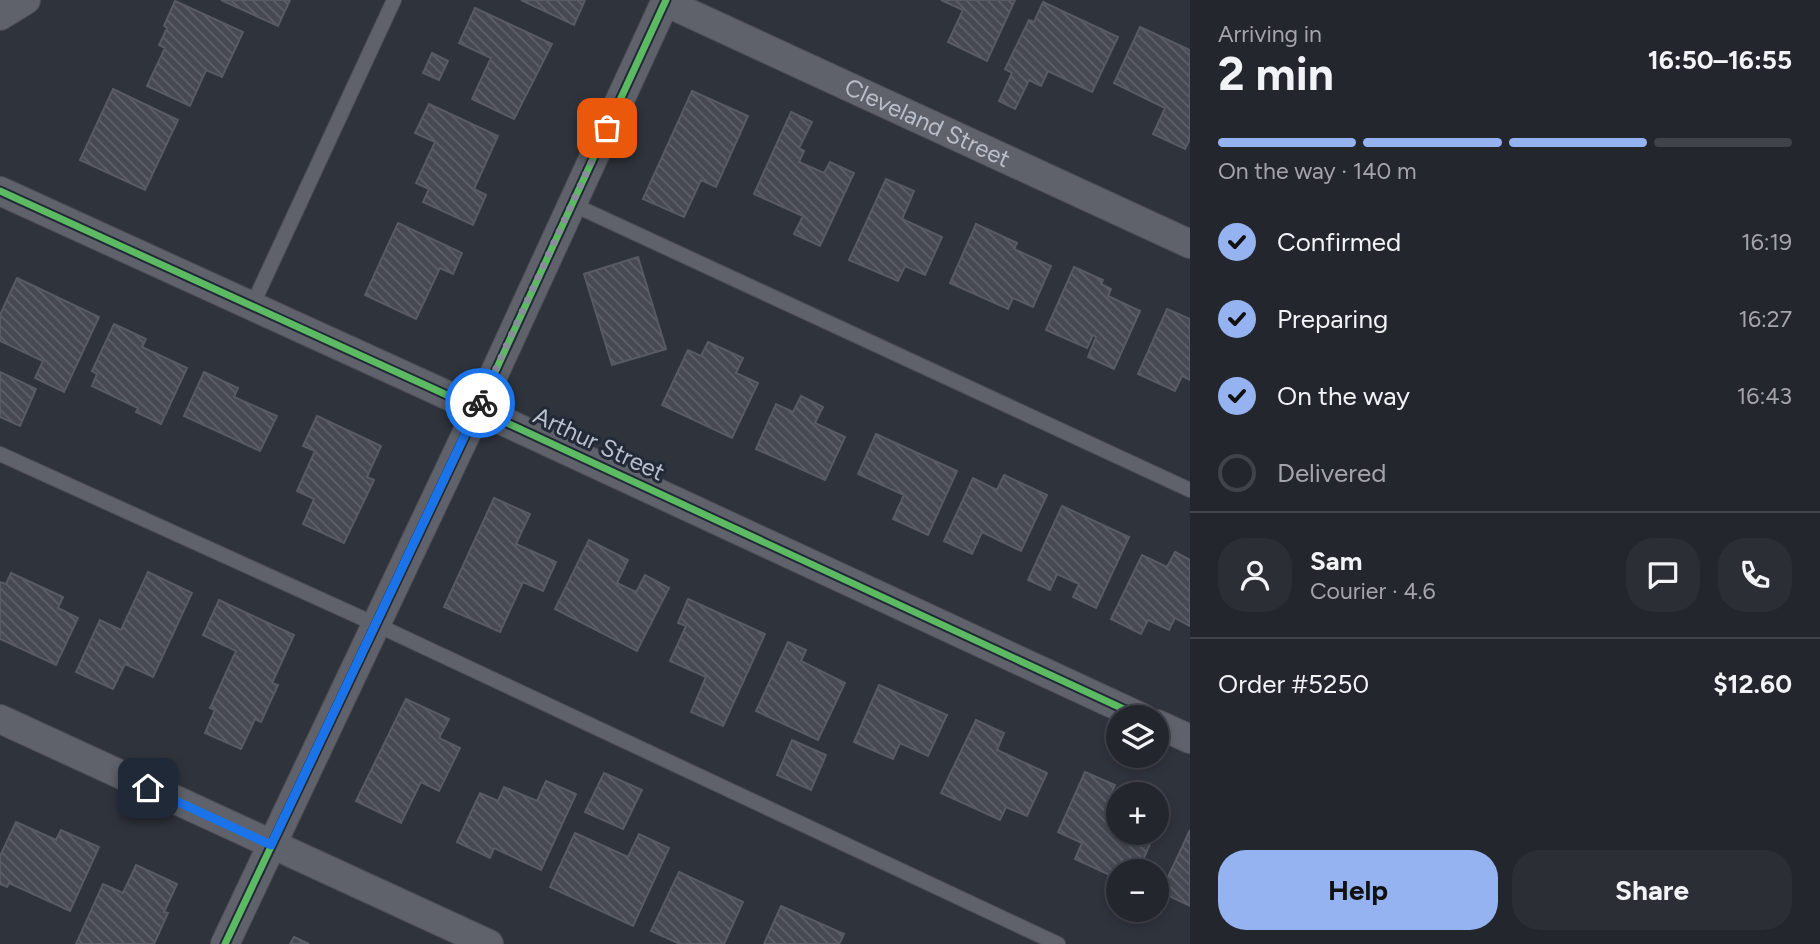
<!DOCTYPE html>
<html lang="en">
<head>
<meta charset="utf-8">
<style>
  body { margin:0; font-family:Figtree,sans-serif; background:#2b2e35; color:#f1f3f6; height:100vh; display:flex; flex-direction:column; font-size:26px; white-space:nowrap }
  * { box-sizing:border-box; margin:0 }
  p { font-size:23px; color:#a3a5aa }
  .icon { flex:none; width:38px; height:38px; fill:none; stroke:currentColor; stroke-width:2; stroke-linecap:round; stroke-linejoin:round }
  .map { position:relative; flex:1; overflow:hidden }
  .sheet { display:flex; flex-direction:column; background:#23262d; width:630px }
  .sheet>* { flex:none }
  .tools { position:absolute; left:1106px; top:705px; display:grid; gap:14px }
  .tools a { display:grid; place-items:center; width:63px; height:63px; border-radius:50%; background:#23262d; box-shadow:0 4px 10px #0003,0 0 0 2px #404349; font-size:35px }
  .pin { position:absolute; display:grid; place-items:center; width:60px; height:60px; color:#fff; margin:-30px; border-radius:14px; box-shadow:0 4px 10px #0006 }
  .courier { position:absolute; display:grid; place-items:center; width:70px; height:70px; margin:-35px; border:5px solid #1a73e8; border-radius:50%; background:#fff; color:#222; box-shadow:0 2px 9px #0007 }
  .summary em { font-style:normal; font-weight:700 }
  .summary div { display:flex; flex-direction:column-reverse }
  .summary { display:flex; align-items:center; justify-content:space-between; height:119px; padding:0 28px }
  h1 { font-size:46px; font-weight:700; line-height:52px }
  .bar { display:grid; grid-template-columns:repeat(4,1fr); gap:10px 7px; align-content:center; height:84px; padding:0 28px }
  .bar i { height:9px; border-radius:5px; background:#404349 }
  .bar .on { background:#95b2f1 }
  .bar p { grid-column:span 4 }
  .line { display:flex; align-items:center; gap:18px; padding:0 28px; border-top:2px solid #404349 }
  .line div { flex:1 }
  .round { display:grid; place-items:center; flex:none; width:74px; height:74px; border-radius:28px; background:#2b2e35 }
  ol { padding:0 28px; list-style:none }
  li { display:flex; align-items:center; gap:21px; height:77px }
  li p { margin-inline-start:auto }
  li .icon { padding:7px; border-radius:50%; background:#95b2f1; color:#111; stroke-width:4 }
  li:last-child { color:#a3a5aa }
  li i { width:38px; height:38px; border:4px solid #404349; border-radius:50% }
  .button { display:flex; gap:14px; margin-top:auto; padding:14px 28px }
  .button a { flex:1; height:80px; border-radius:28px; background:#95b2f1; color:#111; font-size:28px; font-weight:700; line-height:80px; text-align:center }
  .button a+a { background:#2b2e35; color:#f1f3f6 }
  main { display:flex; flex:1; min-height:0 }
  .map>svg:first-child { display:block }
  .building { fill:url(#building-back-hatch); stroke:#575b63; stroke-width:2 }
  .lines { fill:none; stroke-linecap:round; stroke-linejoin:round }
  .service-casing { stroke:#4b4e55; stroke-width:16 }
  .minor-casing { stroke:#4b4e55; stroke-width:30 }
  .service { stroke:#5f626a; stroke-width:14 }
  .minor { stroke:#5f626a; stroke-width:28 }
  .cycleway-casing { stroke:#222937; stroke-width:11 }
  .cycleway { stroke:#5cba63; stroke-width:7 }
  .done { stroke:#898e9a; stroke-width:7; stroke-dasharray:0 12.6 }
  .route { stroke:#1a73e8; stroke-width:9 }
  .labels { text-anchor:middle; stroke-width:6; stroke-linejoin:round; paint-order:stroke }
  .street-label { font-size:24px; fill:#babfcc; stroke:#222937 }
</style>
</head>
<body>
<main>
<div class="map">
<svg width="1190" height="944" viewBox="0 0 1190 944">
  <defs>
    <pattern id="building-back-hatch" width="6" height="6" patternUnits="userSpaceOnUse" patternTransform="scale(1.75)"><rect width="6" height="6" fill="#464951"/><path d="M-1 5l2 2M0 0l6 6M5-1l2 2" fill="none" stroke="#5f6169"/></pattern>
  </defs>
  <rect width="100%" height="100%" fill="#2f333c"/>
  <path class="building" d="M 221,0 L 290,0 L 278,26 Z
    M 521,0 L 585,0 L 574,25 Z
    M 941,0 L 1015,0 L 987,61 L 948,42 L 963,10 Z
    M 175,1 L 243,32 L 222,77 L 206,70 L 190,106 L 147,86 L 165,48 L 159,45 L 167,28 L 164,26 Z
    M 1043,2 L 1118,37 L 1092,92 L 1048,71 L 1041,86 L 1029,80 L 1015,109 L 999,101 L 1012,73 L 1005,69 L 1029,20 L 1034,22 Z
    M 475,8 L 552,44 L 514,119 L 472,99 L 491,58 L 459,43 Z
    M 1140,27 L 1190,50 L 1190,139 L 1185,149 L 1153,134 L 1165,108 L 1114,83 Z
    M 432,53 L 448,61 L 439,80 L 423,73 Z
    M 113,89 L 178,120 L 145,190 L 80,160 Z
    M 692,91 L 748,116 L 716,187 L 701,180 L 684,217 L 643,199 Z
    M 429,104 L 498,136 L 474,189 L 486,195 L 473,225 L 423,202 L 429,189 L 416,183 L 435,142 L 415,133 Z
    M 791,112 L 812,122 L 799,148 L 804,151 L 799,162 L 824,173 L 830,162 L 854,173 L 820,246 L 794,234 L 803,216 L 754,194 Z
    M 886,179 L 914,191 L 902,219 L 942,237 L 925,275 L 905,266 L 898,281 L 849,260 Z
    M 398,223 L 462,253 L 453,274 L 440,268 L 416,319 L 365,295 Z
    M 976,224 L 1017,243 L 1014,249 L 1051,266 L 1033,307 L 1013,298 L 1008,309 L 950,283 Z
    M 638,257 L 666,349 L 612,365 L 584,274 Z
    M 1074,267 L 1103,280 L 1101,284 L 1111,289 L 1108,296 L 1140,311 L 1114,369 L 1088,357 L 1096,337 L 1093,335 L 1087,348 L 1046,330 Z
    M 17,278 L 99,317 L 64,392 L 35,378 L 43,361 L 0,341 L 0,315 Z
    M 1167,309 L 1190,319 L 1190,380 L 1182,376 L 1175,391 L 1138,374 Z
    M 114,324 L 146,339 L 142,347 L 187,368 L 161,424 L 136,412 L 138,408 L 92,386 L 97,374 L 92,371 Z
    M 708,342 L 743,358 L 736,373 L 758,383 L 732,438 L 662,405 L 688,350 L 701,356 Z
    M 0,372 L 36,389 L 20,426 L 0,417 Z
    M 204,372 L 238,388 L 234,397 L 277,416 L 260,451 L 184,416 Z
    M 801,396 L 823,407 L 815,423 L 845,437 L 825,480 L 756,449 L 776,404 L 793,412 Z
    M 317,416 L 381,446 L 367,477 L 374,480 L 344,543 L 303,524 L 314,499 L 297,491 L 315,451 L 303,446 Z
    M 876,434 L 957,471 L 928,535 L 893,519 L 904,495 L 858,474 Z
    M 1004,475 L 1047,495 L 1021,551 L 982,532 L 972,554 L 944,541 L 973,478 L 997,490 Z
    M 494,498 L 530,514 L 516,544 L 556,562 L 543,591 L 523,582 L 500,632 L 444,607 Z
    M 1062,506 L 1129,537 L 1096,608 L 1073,597 L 1079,584 L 1057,574 L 1050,590 L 1028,580 Z
    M 589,540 L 628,560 L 617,583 L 636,592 L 645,575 L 669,588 L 637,651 L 555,609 Z
    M 1175,552 L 1190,560 L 1190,626 L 1175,618 L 1169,630 L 1148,620 L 1141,634 L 1111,619 L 1142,555 L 1167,567 Z
    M 148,572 L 192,593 L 153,677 L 125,664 L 113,689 L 76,672 L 100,620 L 121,630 Z
    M 11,573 L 63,597 L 58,608 L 78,618 L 56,665 L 0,639 L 0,582 L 6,584 Z
    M 688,599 L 765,634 L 723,726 L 691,712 L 706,677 L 670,661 L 686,626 L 678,623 Z
    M 219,600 L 294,635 L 272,683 L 278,685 L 261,722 L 255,719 L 241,749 L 205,733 L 215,710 L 210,708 L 236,651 L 203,635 Z
    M 788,642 L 806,650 L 801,661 L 845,683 L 818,740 L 756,711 Z
    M 879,685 L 947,715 L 928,756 L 900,743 L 893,759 L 854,742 Z
    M 406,699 L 449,719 L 439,738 L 460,748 L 439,791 L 421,782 L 401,823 L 356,801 Z
    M 976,720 L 1004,733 L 997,750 L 1047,773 L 1027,816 L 1006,807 L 1000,820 L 941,793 Z
    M 792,740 L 826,755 L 811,790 L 777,775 Z
    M 1085,772 L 1115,785 L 1107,803 L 1118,808 L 1118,833 L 1155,833 L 1139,869 L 1121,862 L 1114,877 L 1075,859 L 1082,843 L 1058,832 Z
    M 604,773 L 642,790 L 623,829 L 585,812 Z
    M 546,781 L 576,794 L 541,870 L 494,848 L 490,858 L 457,842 L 480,793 L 498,801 L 504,787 L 537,801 Z
    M 16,822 L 56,840 L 61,830 L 99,847 L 70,911 L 9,883 L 7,887 L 0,884 L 0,856 Z
    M 1190,830 L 1190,906 L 1161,892 Z
    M 575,833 L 628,857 L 639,834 L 669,848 L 633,926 L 550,887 Z
    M 136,865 L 177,884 L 164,912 L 168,913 L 154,944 L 76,944 L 103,884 L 123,893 Z
    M 679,872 L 743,902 L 724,944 L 680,944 L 651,931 Z
    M 781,906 L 844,934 L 839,944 L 764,944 Z
    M 294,937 L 309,944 L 290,944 Z"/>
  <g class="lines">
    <g class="service-casing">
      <path id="service" d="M 572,204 L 1190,490
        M 252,306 L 394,0
        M 0,454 L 375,624 L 1058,944"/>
    </g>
    <g class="minor-casing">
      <g id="minor">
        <path id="s1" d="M 665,2 L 1190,244"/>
        <path d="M 0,16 L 26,0"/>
        <path d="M 0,191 L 436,390 L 1143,718"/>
        <path d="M 0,719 L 489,944"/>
        <path d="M 1157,724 L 1190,739"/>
        <path d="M 225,944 L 478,409 L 666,0"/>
      </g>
    </g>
    <use href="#service" class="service"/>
    <use href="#minor" class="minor"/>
    <g class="cycleway-casing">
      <path id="cycleway" d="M 0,191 L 436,390 L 1143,718
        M 225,944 L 478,409 L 666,0"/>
    </g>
    <use href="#cycleway" class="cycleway"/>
  </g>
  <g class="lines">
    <path class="done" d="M 480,403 L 607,128"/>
    <path class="route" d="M 148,788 L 271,845 L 480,403"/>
  </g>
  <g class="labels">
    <g class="street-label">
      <text dy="8" stroke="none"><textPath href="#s1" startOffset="289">Cleveland Street</textPath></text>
      <text transform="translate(599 444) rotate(25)" y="8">Arthur Street</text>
    </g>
  </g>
</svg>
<div class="tools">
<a><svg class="icon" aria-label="layers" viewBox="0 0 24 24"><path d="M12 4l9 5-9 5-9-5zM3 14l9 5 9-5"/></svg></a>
<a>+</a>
<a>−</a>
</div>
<div class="pin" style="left:607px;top:128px;background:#ea580c"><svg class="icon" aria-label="bag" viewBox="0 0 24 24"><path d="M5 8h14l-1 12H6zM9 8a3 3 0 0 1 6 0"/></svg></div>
<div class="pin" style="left:148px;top:788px;background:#1f2937"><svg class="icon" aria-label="home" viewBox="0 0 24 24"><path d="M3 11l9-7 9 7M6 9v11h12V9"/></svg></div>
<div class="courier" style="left:480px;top:403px"><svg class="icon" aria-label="bike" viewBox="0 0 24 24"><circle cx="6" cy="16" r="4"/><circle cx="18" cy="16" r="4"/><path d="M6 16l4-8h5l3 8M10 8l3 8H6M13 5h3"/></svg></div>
</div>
<section class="sheet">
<div class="summary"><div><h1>2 min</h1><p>Arriving in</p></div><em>16:50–16:55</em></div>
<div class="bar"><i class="on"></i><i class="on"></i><i class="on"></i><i></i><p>On the way · 140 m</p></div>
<ol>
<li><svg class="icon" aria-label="check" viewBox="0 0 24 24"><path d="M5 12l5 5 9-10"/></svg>Confirmed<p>16:19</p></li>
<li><svg class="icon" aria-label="check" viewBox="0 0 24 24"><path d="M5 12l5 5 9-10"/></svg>Preparing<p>16:27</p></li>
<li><svg class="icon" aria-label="check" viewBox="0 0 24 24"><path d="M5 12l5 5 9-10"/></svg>On the way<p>16:43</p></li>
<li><i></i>Delivered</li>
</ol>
<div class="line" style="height:126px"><a class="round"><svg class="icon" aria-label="person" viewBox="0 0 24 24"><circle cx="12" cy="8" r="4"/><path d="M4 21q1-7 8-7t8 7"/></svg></a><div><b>Sam</b><p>Courier · 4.6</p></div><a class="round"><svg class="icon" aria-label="chat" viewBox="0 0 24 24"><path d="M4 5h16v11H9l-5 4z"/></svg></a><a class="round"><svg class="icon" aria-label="phone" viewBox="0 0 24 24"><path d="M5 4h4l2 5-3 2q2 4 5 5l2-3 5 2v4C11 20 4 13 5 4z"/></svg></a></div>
<div class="line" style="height:91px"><div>Order #5250</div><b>$12.60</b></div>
<div class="button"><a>Help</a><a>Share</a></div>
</section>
</main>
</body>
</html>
